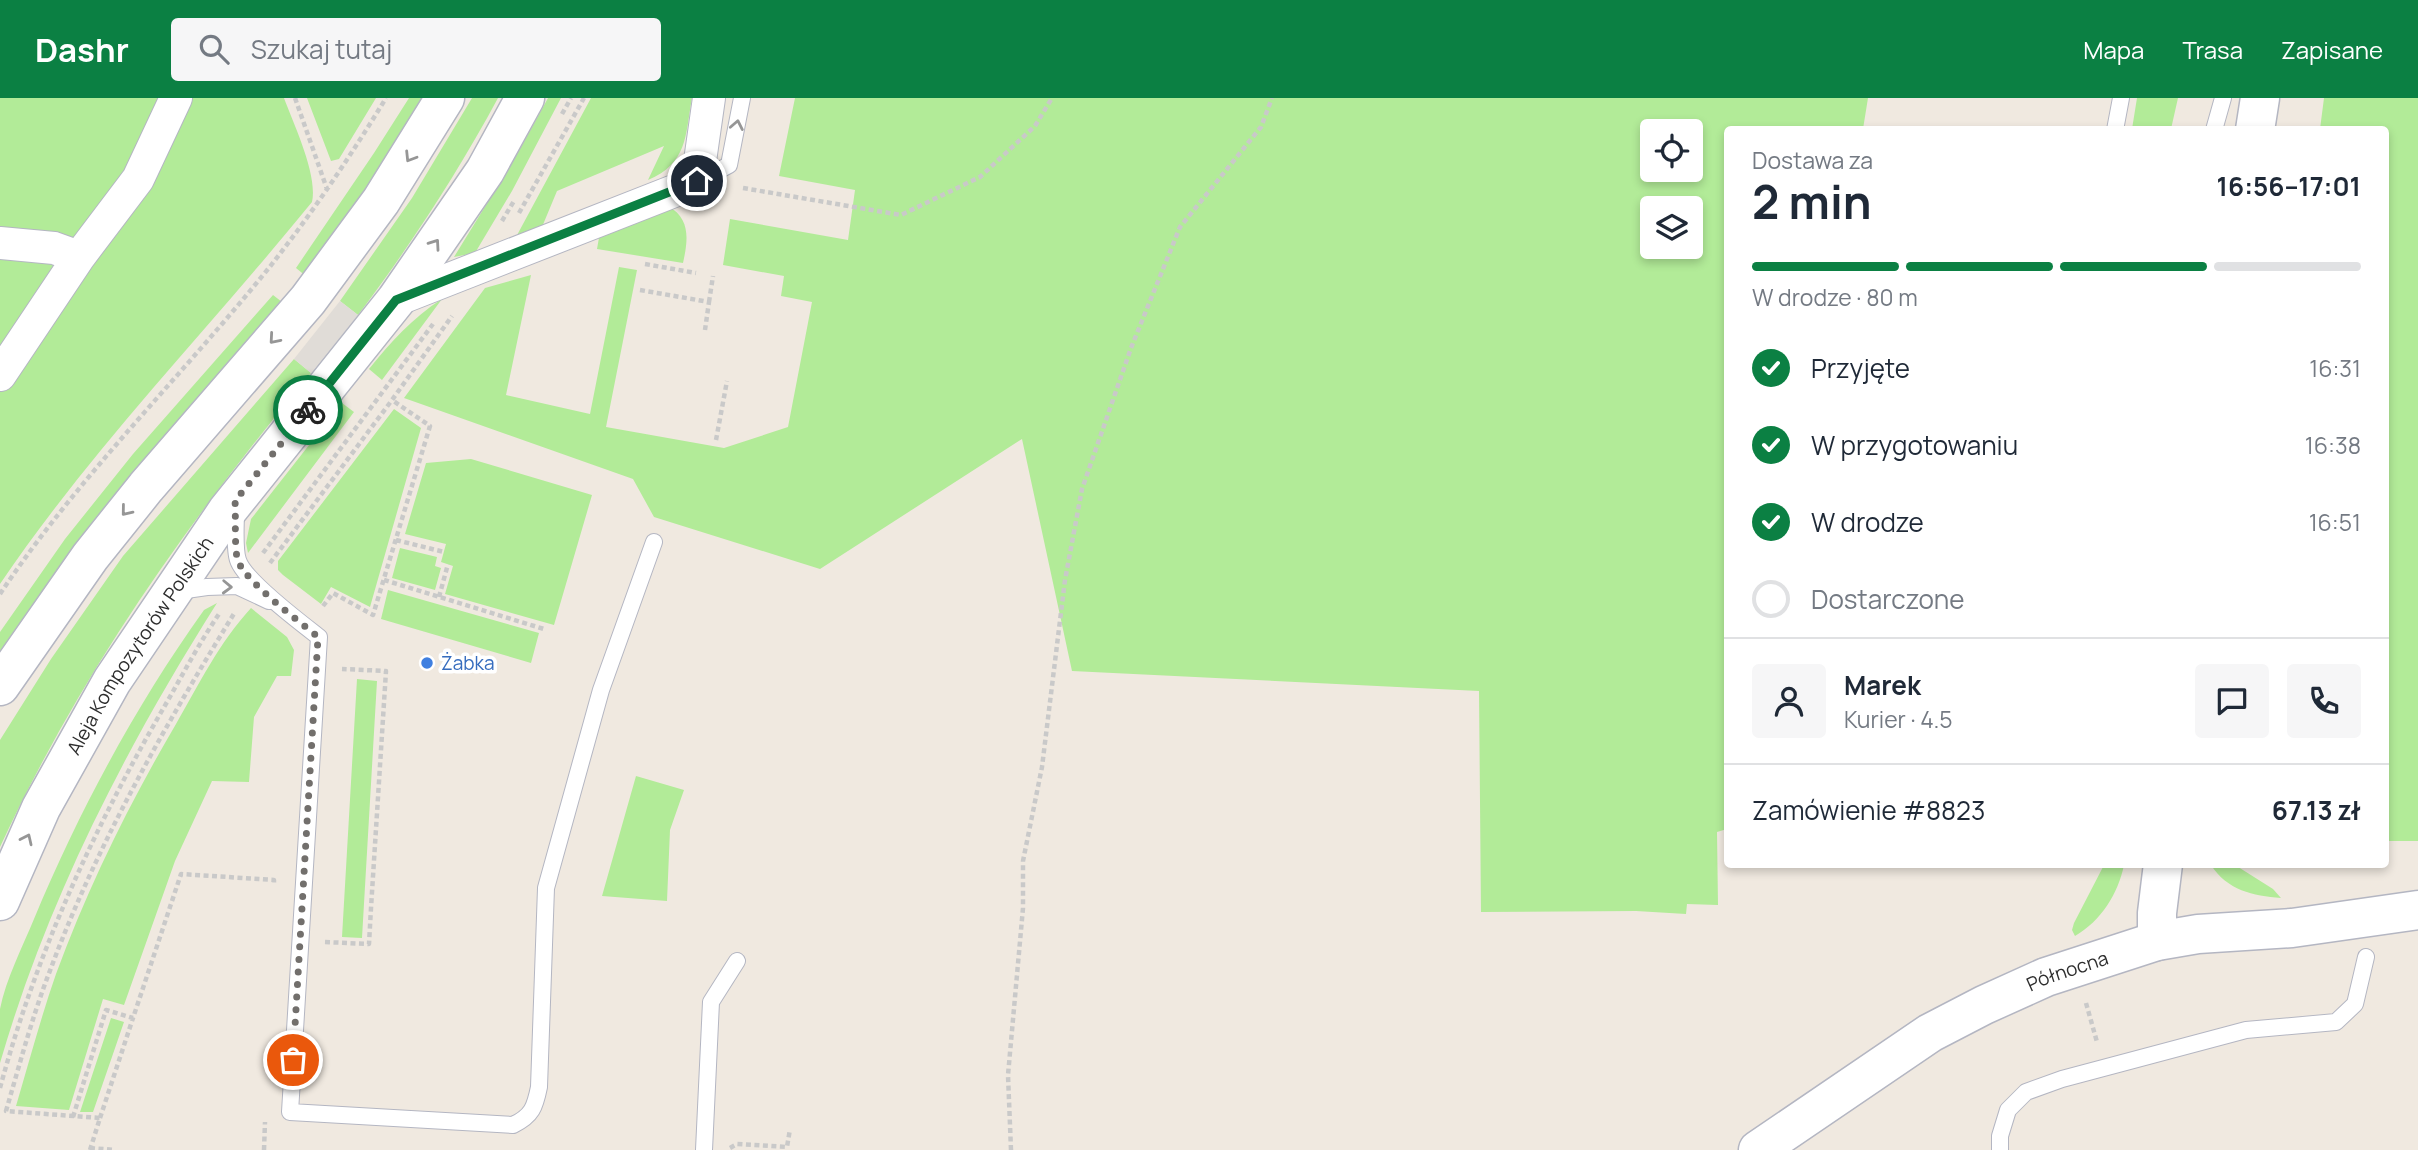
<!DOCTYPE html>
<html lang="pl">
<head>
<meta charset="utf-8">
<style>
  body { margin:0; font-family:Manrope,sans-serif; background:#f6f6f7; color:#1f2937; height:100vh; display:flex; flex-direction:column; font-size:26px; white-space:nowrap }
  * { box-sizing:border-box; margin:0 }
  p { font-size:23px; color:#747a83 }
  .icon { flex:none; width:38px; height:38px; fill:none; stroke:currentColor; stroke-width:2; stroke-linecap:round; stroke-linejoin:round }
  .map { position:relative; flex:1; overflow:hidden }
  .side { position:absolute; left:1724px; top:28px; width:665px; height:742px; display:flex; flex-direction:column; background:#fff; border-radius:7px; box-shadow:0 4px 10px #0003 }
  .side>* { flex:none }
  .fabs { position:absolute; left:1640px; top:21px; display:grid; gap:14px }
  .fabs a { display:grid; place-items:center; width:63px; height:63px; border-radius:7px; background:#fff; box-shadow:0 4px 10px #0003; font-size:35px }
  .pin { position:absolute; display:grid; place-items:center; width:60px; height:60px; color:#fff; margin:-30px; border:4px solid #fff; border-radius:50%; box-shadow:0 2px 7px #0007 }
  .courier { position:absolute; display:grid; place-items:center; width:70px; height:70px; margin:-35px; border:5px solid #0b8043; border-radius:50%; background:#fff; color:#222; box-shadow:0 2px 9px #0007 }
  .overview em { font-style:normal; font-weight:700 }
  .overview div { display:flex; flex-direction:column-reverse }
  .overview { display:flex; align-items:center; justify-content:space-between; height:119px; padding:0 28px }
  h1 { font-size:46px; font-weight:700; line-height:52px }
  .bar { display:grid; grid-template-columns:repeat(4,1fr); gap:10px 7px; align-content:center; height:84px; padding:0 28px }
  .bar i { height:9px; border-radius:5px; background:#e0e1e3 }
  .bar .current { background:#0b8043 }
  .bar p { grid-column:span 4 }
  .line { display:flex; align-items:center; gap:18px; padding:0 28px; border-top:2px solid #e0e1e3 }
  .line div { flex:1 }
  .round { display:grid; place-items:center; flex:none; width:74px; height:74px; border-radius:7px; background:#f6f6f7 }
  ol { padding:0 28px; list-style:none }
  li { display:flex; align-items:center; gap:21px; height:77px }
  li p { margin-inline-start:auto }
  li .icon { padding:7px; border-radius:50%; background:#0b8043; color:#fff; stroke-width:4 }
  li:last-child { color:#747a83 }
  li i { width:38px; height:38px; border:4px solid #e0e1e3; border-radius:50% }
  header { display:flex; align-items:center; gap:42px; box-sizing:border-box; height:98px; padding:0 35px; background:#0b8043; color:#fff }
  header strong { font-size:33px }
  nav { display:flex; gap:38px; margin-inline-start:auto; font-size:24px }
  .search { width:490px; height:63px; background:#f6f6f7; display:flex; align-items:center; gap:18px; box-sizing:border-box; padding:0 24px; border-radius:7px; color:#747a83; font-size:26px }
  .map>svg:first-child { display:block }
  .green { fill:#b2eb98; fill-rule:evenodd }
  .plaza { fill:#e0dcd7 }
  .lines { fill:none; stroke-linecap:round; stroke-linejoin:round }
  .lane-casing { stroke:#b4b6c2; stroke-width:18 }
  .street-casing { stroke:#b4b6c2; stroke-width:34 }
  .secondary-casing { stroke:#b4b6c2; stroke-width:41 }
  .path { stroke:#c9c9c9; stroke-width:4.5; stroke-dasharray:5 3.5; stroke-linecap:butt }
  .lane { stroke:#fff; stroke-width:16 }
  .street { stroke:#fff; stroke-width:32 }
  .secondary { stroke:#fff; stroke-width:38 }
  .oneway { stroke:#969696 }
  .done { stroke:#726f6c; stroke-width:7; stroke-dasharray:0 12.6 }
  .route { stroke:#0b8043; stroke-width:9 }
  .shop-dot { fill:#3f7fe0; stroke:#fff; stroke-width:2.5 }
  .labels { text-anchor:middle; stroke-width:7; stroke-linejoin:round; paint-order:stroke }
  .street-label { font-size:19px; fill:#2e2e2e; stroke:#fff }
  .shop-label { font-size:19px; fill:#366cbe; stroke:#fff; text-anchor:start }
</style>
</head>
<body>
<header>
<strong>Dashr</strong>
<div class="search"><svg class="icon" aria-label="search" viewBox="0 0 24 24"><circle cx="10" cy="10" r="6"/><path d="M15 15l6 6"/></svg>Szukaj tutaj</div>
<nav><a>Mapa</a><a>Trasa</a><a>Zapisane</a></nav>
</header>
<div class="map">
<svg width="2418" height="1052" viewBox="0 0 2418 1052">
  <rect width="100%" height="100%" fill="#f0e9e0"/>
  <path class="green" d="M 0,0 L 284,0 C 294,27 318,77 312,104 C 208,232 92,350 0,486 Z
    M 307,0 L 376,0 L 339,61 L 331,63 Z
    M 409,0 L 424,0 L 391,56 L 307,179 L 296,170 L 374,55 Z
    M 472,0 L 498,0 C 457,76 410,148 358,217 L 340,203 L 412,100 Z
    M 548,0 L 561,0 L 512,93 L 475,155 L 454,159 L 515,60 Z
    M 591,0 L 692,0 C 685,38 688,65 648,82 L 664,48 L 557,93 L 542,129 L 516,139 Z
    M 795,0 L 1868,0 L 1863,31 L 1727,32 L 1727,731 L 1717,734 L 1718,807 L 1687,806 L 1686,816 L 1636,813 L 1481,814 L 1479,593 L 1072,573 L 1022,341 L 820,471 L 654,419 L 633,381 L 404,300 L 485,190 L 531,177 L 506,297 L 590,316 L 619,169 L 637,172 L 606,329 L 724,350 L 788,329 L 812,204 L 781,198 L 784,178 L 723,167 L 730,121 L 848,142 L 855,92 L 779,78 ZM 1652,33 L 1690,33 L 1690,72 L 1652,72 ZM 1652,110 L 1690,110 L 1690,149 L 1652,149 Z
    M 2137,0 L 2178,0 L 2171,31 L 2132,31 Z
    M 2324,0 L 2418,0 L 2418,743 L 2385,743 L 2385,32 L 2320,31 Z
    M 668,108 C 691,121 688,142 683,165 L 597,151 L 600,134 Z
    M 273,197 L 282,204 L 0,559 L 0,534 L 65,441 L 133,356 Z
    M 442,201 L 382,282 L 369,271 C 391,244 412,220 442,201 Z
    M 294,261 L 311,275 C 188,423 81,574 0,749 L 0,642 L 51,561 L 123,458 Z
    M 342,305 L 354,314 L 248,455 L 246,445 L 251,421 Z
    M 394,311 L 421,330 L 370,509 L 331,489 L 321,506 L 283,477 L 278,472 L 278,463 Z
    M 471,361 L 592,397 L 554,527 L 445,496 L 453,468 L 441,464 L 446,446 L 405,436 L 426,365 Z
    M 400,450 L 437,459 L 435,468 L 441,470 L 435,492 L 392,480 Z
    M 388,492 L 539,535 L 531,565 L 381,521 Z
    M 217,505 C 126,649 48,800 0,965 C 0,948 0,928 0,911 C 6,881 22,850 34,821 C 79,713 136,607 204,512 Z
    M 251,510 L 287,539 L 294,552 L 291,578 L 277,578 L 254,619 L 249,684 L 212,683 L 175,763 L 124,907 L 103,901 L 69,1012 L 16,1008 C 29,964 41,919 56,876 C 88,789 129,706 176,626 C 199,586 219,545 251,510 Z
    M 357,581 L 377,583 L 362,840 L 342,839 Z
    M 636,678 L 684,692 L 670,732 L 667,803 L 602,798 Z
    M 2104,767 L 2124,767 C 2118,796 2101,823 2075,838 L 2072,832 L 2074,825 Z
    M 2211,767 L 2235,767 L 2273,791 L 2281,800 C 2253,798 2227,792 2211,767 Z
    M 111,920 L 124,924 L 93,1014 L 80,1014 Z"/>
  <path class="plaza" d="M 340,203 L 358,217 L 311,275 L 294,261 Z"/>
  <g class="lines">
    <g class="lane-casing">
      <path id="lane" d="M 2115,32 L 2121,0
        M 2214,32 L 2223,0
        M 697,84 L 729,67 L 742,0
        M 236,412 C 236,425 234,451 238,462 C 244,482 301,525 319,539 L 290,1014 L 513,1027 C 532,1018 535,1009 539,989 L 546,790 L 601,592 L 654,444
        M 179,493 L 207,489 L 237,488 L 269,503
        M 704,1052 L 711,904 L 737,863
        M 2000,1052 L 2000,1038 L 2008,1012 L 2026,994 L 2062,981 L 2246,932 L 2336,924 L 2355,906 L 2366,859"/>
    </g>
    <g class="street-casing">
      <path id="street" d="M 0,145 L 54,150 L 79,159
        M 396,202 L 697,84 L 709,0
        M 0,277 L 79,159 L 138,81 L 176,0"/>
    </g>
    <g class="secondary-casing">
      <g id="secondary">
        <path d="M 2255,32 L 2260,0"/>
        <path d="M 0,588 L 90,459 L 146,389 L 308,202 L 381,103 L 445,0"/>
        <path id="s1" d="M 0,803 L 41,710 L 112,583 L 227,413 L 396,202 L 485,73 L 525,0"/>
        <path d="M 2157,843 L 2157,815 L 2163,766"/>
        <path id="s2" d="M 1758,1052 L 1930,935 L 1984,907 L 2046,879 L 2157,843 L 2198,836 L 2292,830 L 2418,812"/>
      </g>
    </g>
    <path class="path" d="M 295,0 L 327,91
      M 562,16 L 571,0
      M 743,90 L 901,117 L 980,79 L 1035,28 L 1052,0
      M 519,115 L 584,0
      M 502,123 L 514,103
      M 645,166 L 696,175
      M 640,192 L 709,204 L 705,232
      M 709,204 L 713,178
      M 716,342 L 727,283
      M 396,442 L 444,454
      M 263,455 L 433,226
      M 270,465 L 392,302 L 452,218
      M 384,482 L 544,531
      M 0,496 C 78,379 180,280 268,171 C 311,117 350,59 386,0
      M 439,499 L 448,466
      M 323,508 L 333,495 L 373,517 L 430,328 L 392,302
      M 325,844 L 369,846 L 371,810 L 386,573 L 342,571
      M 2086,905 L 2097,944
      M 0,990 C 37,853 96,726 167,604 C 184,574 200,544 219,516
      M 73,1019 L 106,912 L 133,920 L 181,776 L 274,782 L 274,785
      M 100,1020 L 133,920
      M 90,1050 L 115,1052
      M 730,1050 L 737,1046 L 787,1049 L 790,1031
      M 90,1052 L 100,1020 L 6,1013 C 20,965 33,916 51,870 C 98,744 165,628 235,514
      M 264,1052 L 265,1024
      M 1011,1052 L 1008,977 L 1023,810 L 1023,763 L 1042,669 L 1065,482 L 1082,391 L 1131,250 L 1180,129 L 1261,29 L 1272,0"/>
    <use href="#lane" class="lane"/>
    <use href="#street" class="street"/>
    <use href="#secondary" class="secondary"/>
  </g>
  <defs><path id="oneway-chevron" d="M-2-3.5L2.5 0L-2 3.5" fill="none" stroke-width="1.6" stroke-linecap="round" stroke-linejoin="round" transform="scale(1.75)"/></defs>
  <g class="oneway">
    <use href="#oneway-chevron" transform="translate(737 27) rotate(-79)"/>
    <use href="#oneway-chevron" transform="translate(410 59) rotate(122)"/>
    <use href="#oneway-chevron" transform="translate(435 146) rotate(-55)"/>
    <use href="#oneway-chevron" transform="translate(274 241) rotate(131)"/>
    <use href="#oneway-chevron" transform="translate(126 413) rotate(129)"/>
    <use href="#oneway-chevron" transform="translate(227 489) rotate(2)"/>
    <use href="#oneway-chevron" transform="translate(27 741) rotate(-65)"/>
  </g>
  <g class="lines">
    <path class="done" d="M 293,962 L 318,539 C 299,523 247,485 238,463 C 234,453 236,416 235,403 L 308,312"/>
    <path class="route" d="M 308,312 L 396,202 L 697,83"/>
  </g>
  <circle class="shop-dot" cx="427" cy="565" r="7"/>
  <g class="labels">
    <g class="street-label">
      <text dy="7" stroke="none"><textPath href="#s1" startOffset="292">Aleja Kompozytorów Polskich</textPath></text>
      <text dy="7" stroke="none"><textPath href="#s2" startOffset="359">Północna</textPath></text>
    </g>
    <g class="shop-label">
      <text x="441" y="572">Żabka</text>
    </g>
  </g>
</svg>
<div class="fabs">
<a><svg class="icon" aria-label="locate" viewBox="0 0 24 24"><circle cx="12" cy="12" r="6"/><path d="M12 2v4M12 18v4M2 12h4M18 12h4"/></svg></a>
<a><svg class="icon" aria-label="layers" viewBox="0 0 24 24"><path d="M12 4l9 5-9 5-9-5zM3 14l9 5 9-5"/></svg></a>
</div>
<div class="pin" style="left:293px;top:962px;background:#ea580c"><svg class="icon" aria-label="bag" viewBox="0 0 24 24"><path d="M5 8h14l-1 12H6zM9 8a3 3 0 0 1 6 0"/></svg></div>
<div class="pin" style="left:697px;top:83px;background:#1f2937"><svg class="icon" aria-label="home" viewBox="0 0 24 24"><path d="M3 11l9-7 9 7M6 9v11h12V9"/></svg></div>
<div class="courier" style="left:308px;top:312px"><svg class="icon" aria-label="bike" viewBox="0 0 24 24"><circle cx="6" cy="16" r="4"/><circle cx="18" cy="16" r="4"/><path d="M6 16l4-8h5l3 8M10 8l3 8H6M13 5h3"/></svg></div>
<section class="side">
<div class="overview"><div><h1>2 min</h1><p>Dostawa za</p></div><em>16:56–17:01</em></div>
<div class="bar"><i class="current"></i><i class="current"></i><i class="current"></i><i></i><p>W drodze · 80 m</p></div>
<ol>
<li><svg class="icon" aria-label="check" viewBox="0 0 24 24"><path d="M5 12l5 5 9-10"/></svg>Przyjęte<p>16:31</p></li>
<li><svg class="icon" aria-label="check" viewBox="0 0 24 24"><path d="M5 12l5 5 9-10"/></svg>W przygotowaniu<p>16:38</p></li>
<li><svg class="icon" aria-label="check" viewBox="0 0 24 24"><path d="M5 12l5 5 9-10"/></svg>W drodze<p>16:51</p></li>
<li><i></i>Dostarczone</li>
</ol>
<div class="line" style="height:126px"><a class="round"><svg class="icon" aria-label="person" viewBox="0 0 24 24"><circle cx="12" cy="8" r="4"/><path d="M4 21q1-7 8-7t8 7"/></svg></a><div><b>Marek</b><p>Kurier · 4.5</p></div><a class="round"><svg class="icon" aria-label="chat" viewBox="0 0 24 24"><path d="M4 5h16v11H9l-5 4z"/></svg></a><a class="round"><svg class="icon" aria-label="phone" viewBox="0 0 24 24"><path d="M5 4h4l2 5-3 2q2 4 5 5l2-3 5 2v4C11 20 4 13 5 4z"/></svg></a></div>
<div class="line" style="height:91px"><div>Zamówienie #8823</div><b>67.13 zł</b></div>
</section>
</div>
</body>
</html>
